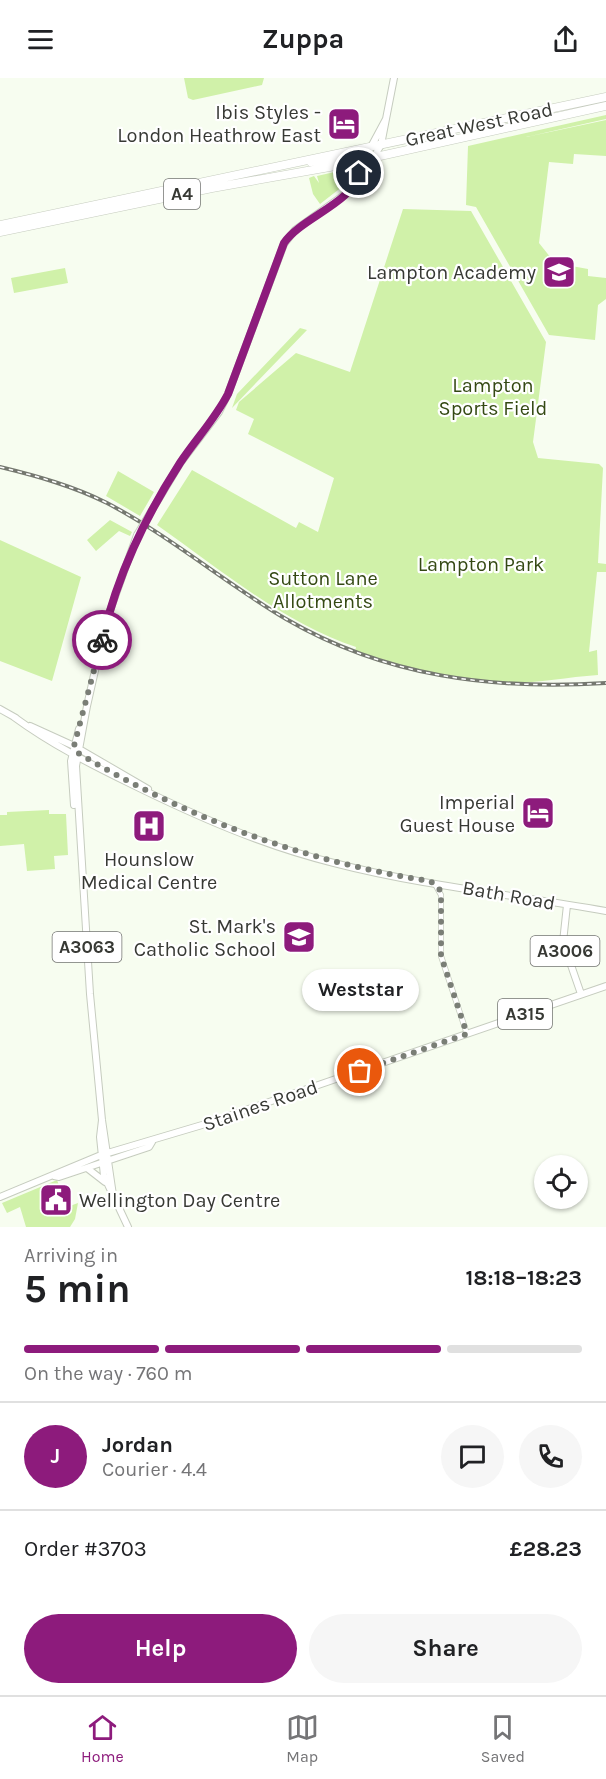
<!DOCTYPE html>
<html lang="en">
<head>
<meta charset="utf-8">
<style>
  body { margin:0; font-family:Karla,sans-serif; background:#f6f6f6; color:#202124; height:100vh; display:flex; flex-direction:column; font-size:22px; white-space:nowrap }
  * { box-sizing:border-box; margin:0 }
  p { font-size:20px; color:#757577 }
  .icon { flex:none; width:33px; height:33px; fill:none; stroke:currentColor; stroke-width:2; stroke-linecap:round; stroke-linejoin:round }
  .map { position:relative; height:1149px; overflow:hidden }
  .sheet { display:flex; flex-direction:column; background:#fff; flex:1 }
  .sheet>* { flex:none }
  .fabs { position:absolute; left:534px; top:1077px; display:grid; gap:12px }
  .fabs a { display:grid; place-items:center; width:54px; height:54px; border-radius:50%; background:#fff; box-shadow:0 2px 4px #0004; font-size:30px }
  .pin { position:absolute; display:grid; place-items:center; width:51px; height:51px; color:#fff; margin:-26px; border:3px solid #fff; border-radius:50%; box-shadow:0 2px 6px #0007 }
  .courier { position:absolute; display:grid; place-items:center; width:60px; height:60px; margin:-30px; border:4px solid #8d1b7c; border-radius:50%; background:#fff; color:#222; box-shadow:0 2px 8px #0007 }
  .bubble { position:absolute; height:42px; border-radius:21px; background:#fff; box-shadow:0 2px 4px #0004; font-size:20px; font-weight:700; line-height:42px; text-align:center }
  .summary em { font-style:normal; font-weight:700 }
  .summary div { display:flex; flex-direction:column-reverse }
  .summary { display:flex; align-items:center; justify-content:space-between; height:102px; padding:0 24px }
  h1 { font-size:39px; font-weight:700; line-height:45px }
  .bar { display:grid; grid-template-columns:repeat(4,1fr); gap:9px 6px; align-content:center; height:72px; padding:0 24px }
  .bar i { height:8px; border-radius:4px; background:#e0e0e0 }
  .bar .active { background:#8d1b7c }
  .bar p { grid-column:span 4 }
  .line { display:flex; align-items:center; gap:15px; padding:0 24px; border-top:2px solid #e0e0e0 }
  .line div { flex:1 }
  .round { display:grid; place-items:center; flex:none; width:63px; height:63px; border-radius:32px; background:#f6f6f6 }
  .primary-button { display:flex; gap:12px; margin-top:auto; padding:12px 24px }
  .primary-button a { flex:1; height:69px; border-radius:36px; background:#8d1b7c; color:#fff; font-size:24px; font-weight:700; line-height:69px; text-align:center }
  .primary-button a+a { background:#f6f6f6; color:#202124 }
  header { display:flex; justify-content:space-between; align-items:center; height:78px; padding:0 24px; background:#fff; font-size:27px; font-weight:700 }
  .menu { display:flex; justify-content:space-around; align-items:center; height:84px; border-top:2px solid #e0e0e0; background:#fff; font-size:16px; color:#757577 }
  .menu a { display:grid; justify-items:center; gap:3px }
  .menu .active { color:#8d1b7c }
  .map>svg:first-child { display:block }
  .green { fill:#d0f1a9 }
  .lines { fill:none; stroke-linecap:round; stroke-linejoin:round }
  .minor-casing { stroke:#c6ccbf; stroke-width:6 }
  .major-casing { stroke:#c6ccbf; stroke-width:8 }
  .highway-casing { stroke:#c6ccbf; stroke-width:9 }
  .minor { stroke:#fff; stroke-width:4.5 }
  .major { stroke:#fff; stroke-width:6 }
  .highway { stroke:#fff; stroke-width:8 }
  .rail-casing { stroke:#757870; stroke-width:4 }
  .rail { stroke:#fff; stroke-width:1.5; stroke-dasharray:4.5; stroke-linecap:butt }
  .major-bridge-casing { stroke:#c6ccbf; stroke-width:8; stroke-linecap:butt }
  .major-bridge { stroke:#fff; stroke-width:6 }
  .done { stroke:#7a7e76; stroke-width:6; stroke-dasharray:0 10.8 }
  .route { stroke:#8d1b7c; stroke-width:8 }
  .labels { text-anchor:middle; stroke-width:4.5; stroke-linejoin:round; paint-order:stroke }
  .shield { fill:#fff; stroke:#737471; stroke-width:1.5 }
  .shield-label { font-size:18px; font-weight:bold; fill:#373934 }
  .poi-label { font-size:20px; fill:#373934; stroke:#fff; text-anchor:end }
  .street-label { font-size:20px; fill:#373934; stroke:#fff }
  .park-label { font-size:20px; fill:#344913; stroke:#fff }
</style>
</head>
<body>
<header><svg class="icon" aria-label="menu" viewBox="0 0 24 24"><path d="M4 6h16M4 12h16M4 18h16"/></svg>Zuppa<svg class="icon" aria-label="share" viewBox="0 0 24 24"><path d="M12 15V3M7 8l5-5 5 5M5 13v7h14v-7"/></svg></header>
<div class="map">
<svg width="606" height="1149" viewBox="0 0 606 1149">
  <rect width="100%" height="100%" fill="#f7fdf0"/>
  <path class="green" d="M 184,0 L 264,0 L 262,7 L 193,22 L 188,20 Z
    M 606,37 L 606,41 L 526,59 L 606,42 L 606,78 L 574,76 L 573,86 L 549,84 L 539,165 L 555,185 L 588,191 L 588,198 L 606,200 L 606,221 L 598,227 L 595,262 L 549,257 L 476,129 L 466,127 L 468,68 Z
    M 352,90 L 354,94 L 347,105 L 320,126 L 313,116 L 309,100 L 314,98 L 319,105 L 317,98 Z
    M 403,131 L 471,133 L 546,264 L 533,364 L 538,380 L 599,386 L 603,390 L 598,485 L 606,486 L 606,494 L 597,494 L 589,574 L 597,572 L 598,597 C 568,599 539,605 510,605 C 457,605 405,591 355,574 L 356,569 C 283,545 220,491 157,447 L 192,392 L 296,450 L 299,444 L 318,454 L 334,400 L 248,356 L 254,341 L 236,332 L 239,324 L 296,275 L 350,294 Z
    M 65,190 L 68,205 L 14,215 L 11,200 Z
    M 300,250 L 307,252 L 232,330 L 237,316 Z
    M 118,393 L 154,414 L 140,438 L 106,418 Z
    M 110,442 L 132,454 L 130,458 L 119,453 L 96,473 L 87,462 Z
    M 0,462 L 81,499 L 52,603 L 0,583 Z
    M 49,732 L 49,736 L 66,736 L 68,777 L 54,778 L 55,791 L 27,793 L 24,766 L 0,768 L 0,737 L 7,737 L 7,734 Z
    M 363,891 L 366,915 L 337,919 L 333,895 Z
    M 57,1102 L 67,1129 L 78,1125 L 75,1141 L 70,1149 L 26,1149 L 20,1129 L 7,1135 L 2,1125 Z"/>
  <g class="lines">
    <g class="minor-casing">
      <path id="minor" d="M 435,806 L 441,817 L 441,878 L 467,956"/>
    </g>
    <g class="major-casing">
      <path id="major" d="M 358,100 L 364,82 L 386,41 L 394,0
        M 146,442 L 181,384 L 219,334 L 228,316 L 284,166 L 295,152 L 344,117 L 364,95 L 381,67 L 386,41
        M 0,631 L 16,640
        M 14,639 C 51,666 90,686 131,706 C 196,738 264,768 334,785 C 423,808 516,817 606,833
        M 30,648 L 74,668 L 148,711
        M 74,727 L 71,683 L 79,651
        M 567,827 L 563,864 L 581,916
        M 102,1042 L 100,1059 L 104,1098 L 128,1149
        M 87,1090 L 105,1104
        M 54,1098 L 59,1099 L 149,1069 L 152,1064
        M 113,1117 L 102,1042 L 90,916 L 76,688 L 87,628 L 106,544 L 137,457
        M 0,1119 L 101,1077 L 202,1047 L 606,908"/>
    </g>
    <g class="highway-casing">
      <path id="highway" d="M 311,84 L 361,76 L 370,78
        M 0,147 L 606,19
        M 0,154 L 212,110 L 335,88 L 606,28"/>
    </g>
    <use href="#minor" class="minor"/>
    <use href="#major" class="major"/>
    <use href="#highway" class="highway"/>
    <g class="rail-casing">
      <path id="rail" d="M 0,389 C 37,398 73,408 107,425 C 170,458 225,505 286,541 C 386,599 493,612 606,605"/>
    </g>
    <use href="#rail" class="rail"/>
    <g class="major-bridge-casing">
      <path id="major-bridge" d="M 137,457 L 146,442"/>
    </g>
    <use href="#major-bridge" class="major-bridge"/>
  </g>
  <g class="lines">
    <path class="done" d="M 102,562 L 74,668 L 78,675 C 187,740 305,784 430,803 L 439,810 L 441,817 L 441,878 L 467,956 L 360,993"/>
    <path class="route" d="M 102,562 C 118,496 144,441 180,385 C 196,361 215,341 228,316 L 284,165 C 301,140 354,124 359,95"/>
  </g>
  <defs>
    <g id="hotel-square" transform="scale(1.725)"><rect x="-9" y="-9" width="18" height="18" rx="4" fill="#8d1b7c" stroke="#fff"/><path d="M-6-4.5h1.5V1H6V5H4.5V3h-9V5H-6ZM-4 0a1.8 1.8 0 1 1 3.6 0ZM.5 0V-2.5h3Q6-2.5 6 0Z" fill="#fff"/></g>
    <g id="school-square" transform="scale(1.725)"><rect x="-9" y="-9" width="18" height="18" rx="4" fill="#8d1b7c" stroke="#fff"/><path d="M0-5L7-2L0 1L-7-2ZM-4 1L0 2.5L4 1V4Q0 6-4 4Z" fill="#fff"/></g>
    <g id="hospital-square" transform="scale(1.725)"><rect x="-9" y="-9" width="18" height="18" rx="4" fill="#8d1b7c" stroke="#fff"/><path d="M-5-5h3v3.5h4V-5h3V5h-3V1.5h-4V5h-3Z" fill="#fff"/></g>
    <g id="civic-square" transform="scale(1.725)"><rect x="-9" y="-9" width="18" height="18" rx="4" fill="#8d1b7c" stroke="#fff"/><path d="M-.6-6.5H3V-4.5H.6V-3L4-1V1h2V6H-6V1h2V-1L-.6-3ZM-1.2 2.5V6h2.4V2.5Z" fill="#fff"/></g>
  </defs>
  <g fill-rule="evenodd">
    <use href="#hotel-square" x="344" y="46"/>
    <use href="#school-square" x="559" y="194"/>
    <use href="#hotel-square" x="538" y="735"/>
    <use href="#hospital-square" x="149" y="748"/>
    <use href="#school-square" x="299" y="859"/>
    <use href="#civic-square" x="56" y="1122"/>
  </g>
  <g class="labels">
    <g class="shield">
      <rect x="164" y="101" width="36" height="30" rx="4.5"/>
      <rect x="52.5" y="854" width="69" height="30" rx="4.5"/>
      <rect x="530.5" y="858" width="69" height="30" rx="4.5"/>
      <rect x="498" y="921" width="54" height="30" rx="4.5"/>
    </g>
    <g class="shield-label">
      <text x="182" y="122">A4</text>
      <text x="87" y="875">A3063</text>
      <text x="565" y="879">A3006</text>
      <text x="525" y="942">A315</text>
    </g>
    <g class="poi-label">
      <text x="321" y="41">Ibis Styles -<tspan x="321" dy="23">London Heathrow East</tspan></text>
      <text x="536" y="201">Lampton Academy</text>
      <text x="515" y="731">Imperial<tspan x="515" dy="23">Guest House</tspan></text>
      <text x="149" y="788" text-anchor="middle">Hounslow<tspan x="149" dy="23">Medical Centre</tspan></text>
      <text x="276" y="855">St. Mark's<tspan x="276" dy="23">Catholic School</tspan></text>
      <text x="79" y="1129" text-anchor="start">Wellington Day Centre</text>
    </g>
    <g class="street-label">
      <text transform="translate(479 46) rotate(-12)" y="7">Great West Road</text>
      <text transform="translate(509 817) rotate(10)" y="7">Bath Road</text>
      <text transform="translate(260 1027) rotate(-19)" y="7">Staines Road</text>
    </g>
    <g class="park-label">
      <text x="493" y="314">Lampton<tspan x="493" dy="23">Sports Field</tspan></text>
      <text x="481" y="493">Lampton Park</text>
      <text x="323" y="507">Sutton Lane<tspan x="323" dy="23">Allotments</tspan></text>
    </g>
  </g>
</svg>
<div class="fabs">
<a><svg class="icon" aria-label="locate" viewBox="0 0 24 24"><circle cx="12" cy="12" r="6"/><path d="M12 2v4M12 18v4M2 12h4M18 12h4"/></svg></a>
</div>
<div class="pin" style="left:360px;top:993px;background:#ea580c"><svg class="icon" aria-label="bag" viewBox="0 0 24 24"><path d="M5 8h14l-1 12H6zM9 8a3 3 0 0 1 6 0"/></svg></div>
<div class="pin" style="left:359px;top:95px;background:#1f2937"><svg class="icon" aria-label="home" viewBox="0 0 24 24"><path d="M3 11l9-7 9 7M6 9v11h12V9"/></svg></div>
<div class="courier" style="left:102px;top:562px"><svg class="icon" aria-label="bike" viewBox="0 0 24 24"><circle cx="6" cy="16" r="4"/><circle cx="18" cy="16" r="4"/><path d="M6 16l4-8h5l3 8M10 8l3 8H6M13 5h3"/></svg></div>
<div class="bubble" style="left:302px;top:891px;width:117px">Weststar</div>
</div>
<section class="sheet">
<div class="summary"><div><h1>5 min</h1><p>Arriving in</p></div><em>18:18–18:23</em></div>
<div class="bar"><i class="active"></i><i class="active"></i><i class="active"></i><i></i><p>On the way · 760 m</p></div>
<div class="line" style="height:108px"><b class="round" style="background:#8d1b7c;color:#fff">J</b><div><b>Jordan</b><p>Courier · 4.4</p></div><a class="round"><svg class="icon" aria-label="chat" viewBox="0 0 24 24"><path d="M4 5h16v11H9l-5 4z"/></svg></a><a class="round"><svg class="icon" aria-label="phone" viewBox="0 0 24 24"><path d="M5 4h4l2 5-3 2q2 4 5 5l2-3 5 2v4C11 20 4 13 5 4z"/></svg></a></div>
<div class="line" style="height:78px"><div>Order #3703</div><b>£28.23</b></div>
<div class="primary-button"><a>Help</a><a>Share</a></div>
</section>
<nav class="menu">
<a class="active"><svg class="icon" aria-label="home" viewBox="0 0 24 24"><path d="M3 11l9-7 9 7M6 9v11h12V9"/></svg>Home</a>
<a><svg class="icon" aria-label="map" viewBox="0 0 24 24"><path d="M3 6l6-2 6 2 6-2v14l-6 2-6-2-6 2zM9 4v14M15 6v14"/></svg>Map</a>
<a><svg class="icon" aria-label="saved" viewBox="0 0 24 24"><path d="M7 4h10v16l-5-4-5 4z"/></svg>Saved</a>
</nav>
</body>
</html>
